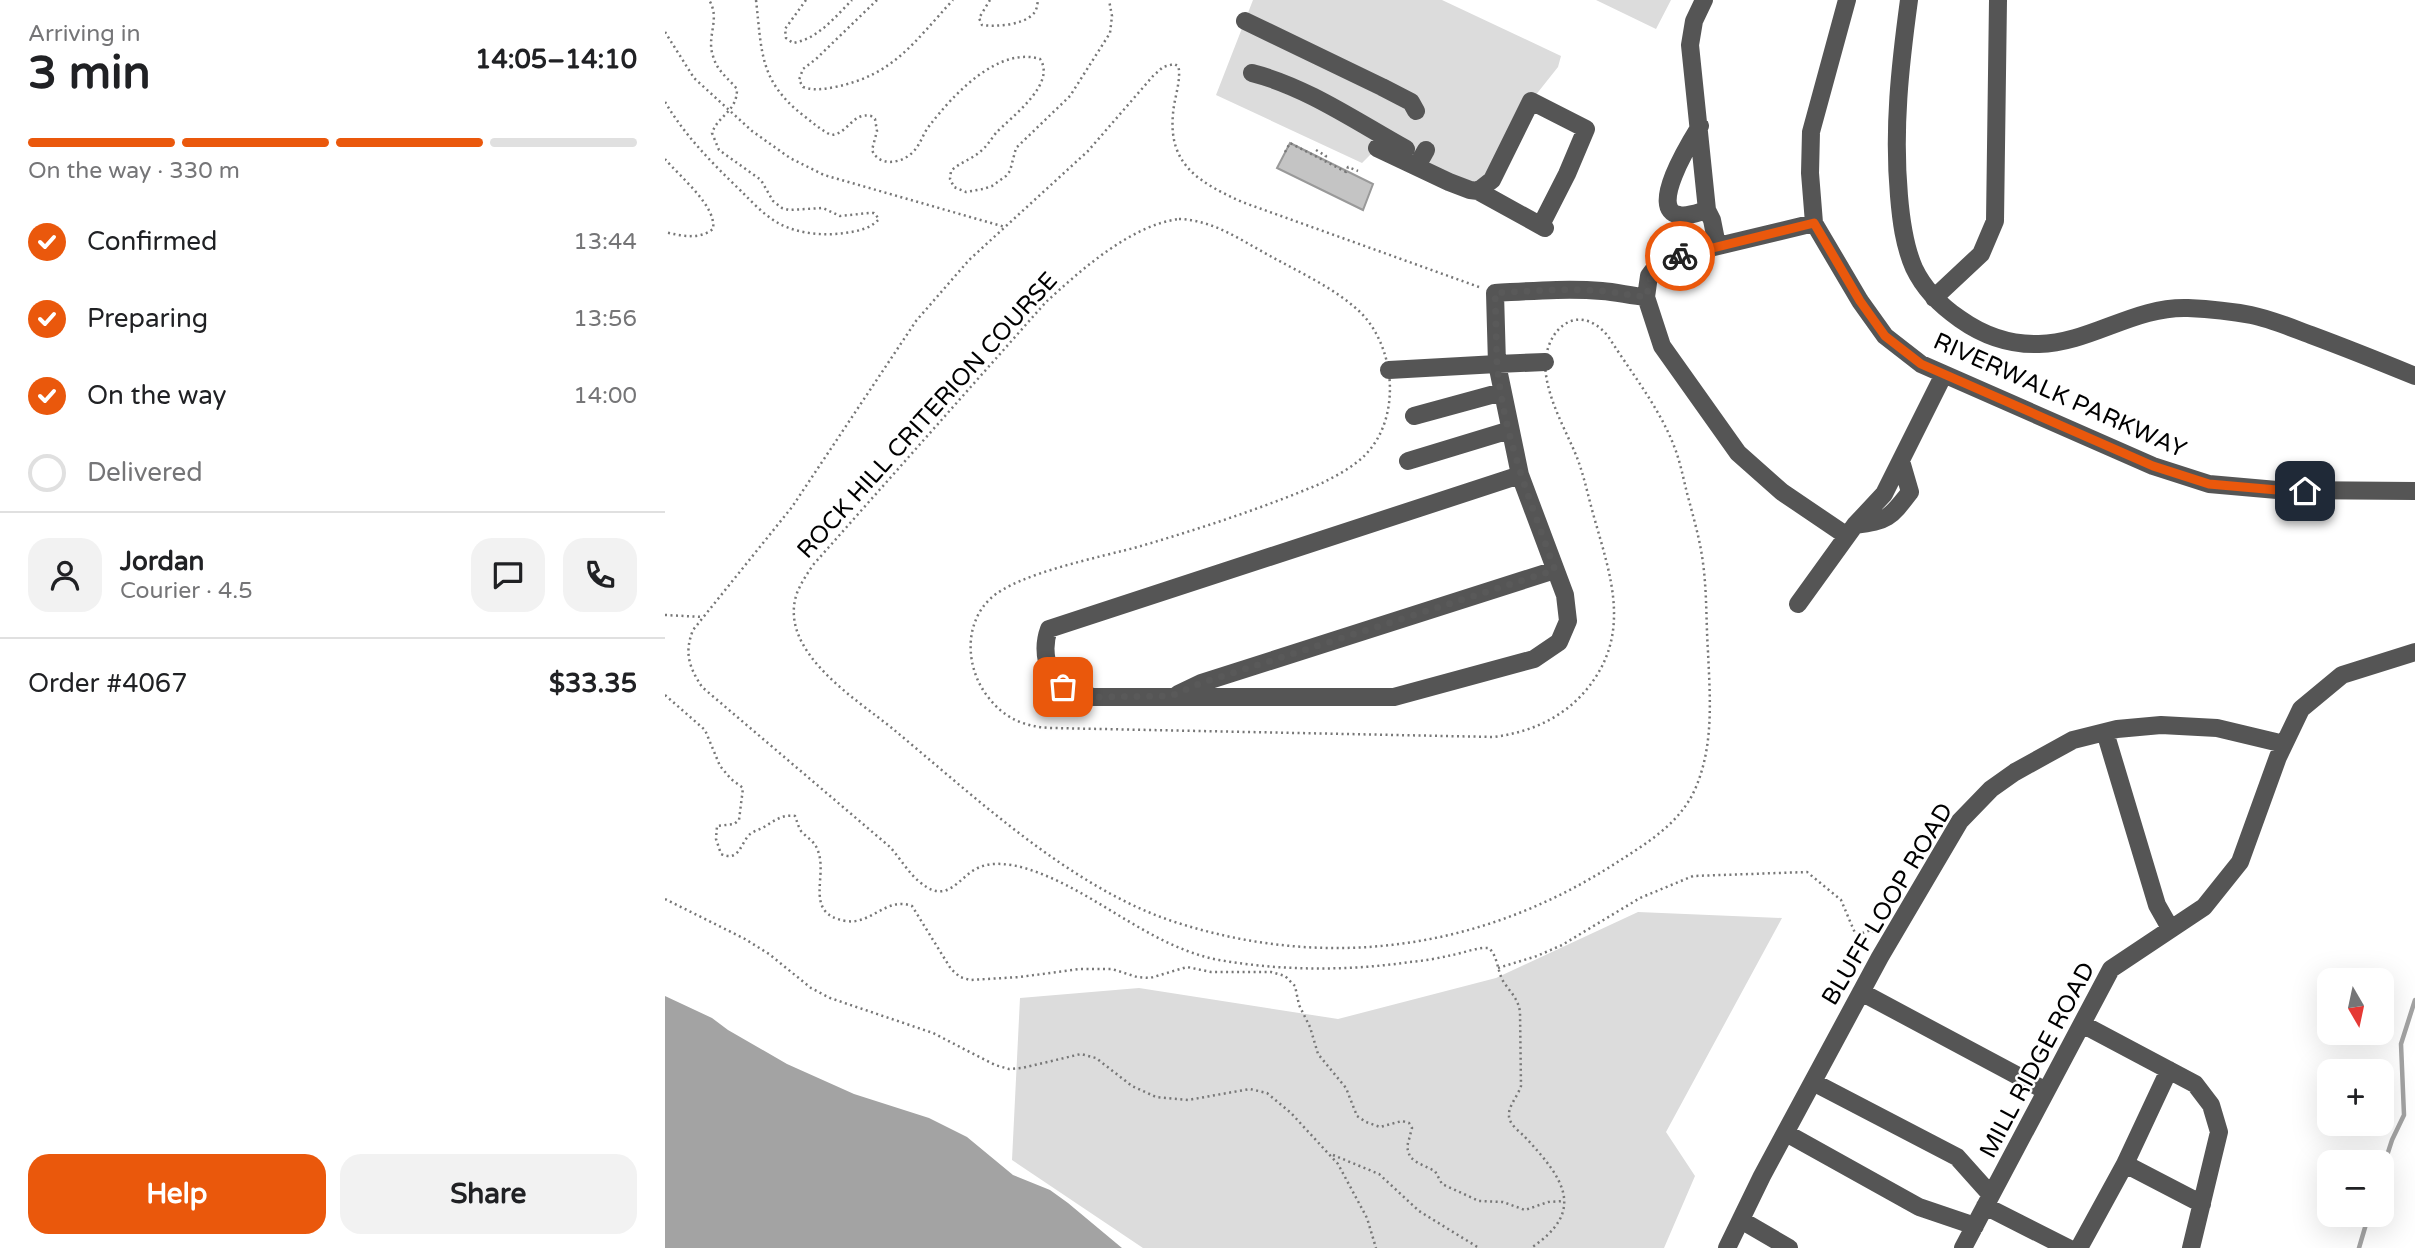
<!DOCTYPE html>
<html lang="en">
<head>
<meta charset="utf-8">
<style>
  body { margin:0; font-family:"Varela Round",sans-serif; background:#f2f2f2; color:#202124; height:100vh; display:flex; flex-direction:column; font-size:26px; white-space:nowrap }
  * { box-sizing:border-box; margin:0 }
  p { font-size:23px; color:#757577 }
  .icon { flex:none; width:38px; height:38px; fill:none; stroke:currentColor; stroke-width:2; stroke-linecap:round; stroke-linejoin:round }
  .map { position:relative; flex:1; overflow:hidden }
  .details { display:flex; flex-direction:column; background:#fff; width:665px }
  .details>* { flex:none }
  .needle { width:46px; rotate:171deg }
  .tools { position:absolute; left:1652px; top:968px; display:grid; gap:14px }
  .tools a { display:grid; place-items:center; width:77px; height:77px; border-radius:14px; background:#fff; box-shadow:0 7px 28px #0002; font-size:35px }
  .pin { position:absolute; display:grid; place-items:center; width:60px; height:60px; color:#fff; margin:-30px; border-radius:14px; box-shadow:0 4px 10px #0006 }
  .courier { position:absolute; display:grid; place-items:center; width:70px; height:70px; margin:-35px; border:5px solid #ea580c; border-radius:50%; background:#fff; color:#222; box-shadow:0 2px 9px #0007 }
  .overview em { font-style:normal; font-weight:700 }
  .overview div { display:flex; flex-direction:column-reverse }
  .overview { display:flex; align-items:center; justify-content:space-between; height:119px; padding:0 28px }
  h1 { font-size:46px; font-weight:700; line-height:52px }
  .bar { display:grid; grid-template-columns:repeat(4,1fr); gap:10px 7px; align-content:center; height:84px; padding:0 28px }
  .bar i { height:9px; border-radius:5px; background:#e0e0e0 }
  .bar .selected { background:#ea580c }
  .bar p { grid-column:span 4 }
  .line { display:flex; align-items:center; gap:18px; padding:0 28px; border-top:2px solid #e0e0e0 }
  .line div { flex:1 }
  .round { display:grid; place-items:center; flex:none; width:74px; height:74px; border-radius:21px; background:#f2f2f2 }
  ol { padding:0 28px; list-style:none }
  li { display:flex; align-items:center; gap:21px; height:77px }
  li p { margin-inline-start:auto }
  li .icon { padding:7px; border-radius:50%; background:#ea580c; color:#fff; stroke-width:4 }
  li:last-child { color:#757577 }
  li i { width:38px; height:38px; border:4px solid #e0e0e0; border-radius:50% }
  .cta { display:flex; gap:14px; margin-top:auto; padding:14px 28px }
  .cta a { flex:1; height:80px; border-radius:21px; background:#ea580c; color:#fff; font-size:28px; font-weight:700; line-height:80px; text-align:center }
  .cta a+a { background:#f2f2f2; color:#202124 }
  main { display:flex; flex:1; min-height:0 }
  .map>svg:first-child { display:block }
  .green { fill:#dcdcdc }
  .water { fill:#a3a3a3 }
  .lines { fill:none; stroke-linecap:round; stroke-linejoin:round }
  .stream { stroke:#a3a3a3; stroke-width:4.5 }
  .building { fill:#c4c4c4; stroke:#999; stroke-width:2 }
  .path { stroke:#777; stroke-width:2.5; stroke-dasharray:2 3.5; stroke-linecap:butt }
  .minor { stroke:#555; stroke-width:18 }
  .done { stroke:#595959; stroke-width:7; stroke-dasharray:0 12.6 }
  .route { stroke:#ea580c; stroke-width:9 }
  .labels { text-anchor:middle; stroke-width:5; stroke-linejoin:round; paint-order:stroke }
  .street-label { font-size:24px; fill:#000; stroke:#fff }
</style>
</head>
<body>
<main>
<section class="details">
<div class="overview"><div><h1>3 min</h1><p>Arriving in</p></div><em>14:05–14:10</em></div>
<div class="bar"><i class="selected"></i><i class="selected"></i><i class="selected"></i><i></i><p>On the way · 330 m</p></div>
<ol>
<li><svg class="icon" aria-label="check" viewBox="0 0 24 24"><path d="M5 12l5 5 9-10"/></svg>Confirmed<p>13:44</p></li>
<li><svg class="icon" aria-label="check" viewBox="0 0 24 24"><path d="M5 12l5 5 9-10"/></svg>Preparing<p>13:56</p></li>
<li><svg class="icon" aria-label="check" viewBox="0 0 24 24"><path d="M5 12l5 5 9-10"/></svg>On the way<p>14:00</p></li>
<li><i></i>Delivered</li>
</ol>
<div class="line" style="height:126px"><a class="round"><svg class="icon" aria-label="person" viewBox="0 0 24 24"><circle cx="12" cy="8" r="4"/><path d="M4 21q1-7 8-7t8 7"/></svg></a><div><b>Jordan</b><p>Courier · 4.5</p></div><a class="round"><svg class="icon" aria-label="chat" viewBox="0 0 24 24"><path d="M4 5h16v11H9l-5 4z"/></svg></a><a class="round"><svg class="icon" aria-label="phone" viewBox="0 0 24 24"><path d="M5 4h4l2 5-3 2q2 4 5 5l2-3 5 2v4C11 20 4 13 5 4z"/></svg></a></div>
<div class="line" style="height:91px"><div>Order #4067</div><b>$33.35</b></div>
<div class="cta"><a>Help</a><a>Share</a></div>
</section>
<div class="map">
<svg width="1750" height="1248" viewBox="0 0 1750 1248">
  <rect width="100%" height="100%" fill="#fff"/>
  <path class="green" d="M 588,0 L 777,0 L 896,56 L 893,67 L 866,101 L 813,191 L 712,148 L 697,163 L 551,95 Z
    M 931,0 L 1006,0 L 991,29 Z
    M 973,912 L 1117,918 L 1001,1132 L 1030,1176 L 999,1248 L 478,1248 L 347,1160 L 355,998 L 474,988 L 673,1019 L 831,978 Z"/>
  <path class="water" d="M 0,996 L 47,1018 L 63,1030 L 122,1064 L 189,1094 L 264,1118 L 302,1137 L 348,1175 L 385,1190 L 403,1203 L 457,1248 L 0,1248 Z"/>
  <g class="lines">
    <path class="stream" d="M 1717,1171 L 1727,1140 L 1739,1115 L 1736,1044 L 1750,1000
      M 1694,1248 L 1704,1214"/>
  </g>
  <path class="building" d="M 625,143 L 708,184 L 698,210 L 612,168 Z"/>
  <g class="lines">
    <path class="path" d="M 91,0 C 97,52 94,81 139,116 C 148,123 156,130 166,135 C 183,134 187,112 206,116 L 210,119 L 212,131 L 207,150 C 214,167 236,164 248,152 C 256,144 258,133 265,125 C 288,95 333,46 375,59 C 392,84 346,117 331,133 C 326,139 323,145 317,150 C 308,159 295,162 286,171 L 285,179 L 289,187 L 301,192 L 318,189 L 327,186 L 341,176 L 345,171 L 351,148 L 405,96 L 445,33 L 447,16 L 444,0
      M 141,0 L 120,29 L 121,38 L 128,43 C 153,39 170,17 187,0
      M 212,0 L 151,59 L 138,69 L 134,80 L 138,87 C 149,91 159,89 170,87 C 229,75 249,42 288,0
      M 325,0 L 314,18 L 317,25 C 331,27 357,25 367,15 C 372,11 372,6 373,0
      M 0,32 L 29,78 L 87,131 L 125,158 L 159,175 L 340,227
      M 0,102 C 21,137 47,163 76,191 C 87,202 99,215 113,223 C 133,234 158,236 180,233 C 193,231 205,229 214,219 L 209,213 L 204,213 L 175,216 L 158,208 L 124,210 L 117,208 L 108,201 L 96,180 L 54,150 L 47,133 C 54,114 72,112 72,89 C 63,78 52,71 48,56 C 41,36 56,19 44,0
      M 651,150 L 661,156 L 659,160
      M 620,152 L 625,143 L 681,172 L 683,167 L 693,171
      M 0,159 C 14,176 52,206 48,229 C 34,240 17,236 0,232
      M 514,219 C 549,220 577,241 607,257 C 636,273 669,288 694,311 C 730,345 737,415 702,453 C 690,466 673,475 657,483 C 598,508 537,528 476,546 C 437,557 352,573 325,599 C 298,625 301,669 323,697 C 340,719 360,727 387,728 L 829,737 C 866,732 898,718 922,689 C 967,634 946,577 929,517 C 923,496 919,475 911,455 C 900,429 885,403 881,375 C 875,335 910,297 943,336 C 965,371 994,407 1009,446 C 1015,461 1018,477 1022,493 C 1028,516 1035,539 1038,563 C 1042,593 1041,622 1043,652 C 1045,697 1049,744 1031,787 C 1016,823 982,843 951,863 C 815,951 658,972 504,920 C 403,885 309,796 228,729 C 190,698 112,651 132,593 C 136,583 142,574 148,565 L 381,302 C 416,270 466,225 514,219 Z
      M 814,287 L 577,202 C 536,183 503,166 508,114 C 509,99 515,85 514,70 L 513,66 L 509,64 L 498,67 L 488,76 L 423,151 L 304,260 L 251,321 L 127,507 L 28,630 C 19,653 24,667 37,687 L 225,847 C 235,858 244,874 256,883 C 284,906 294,875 315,867 C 327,862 340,864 352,866 C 424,884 480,946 554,960 C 617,971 683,971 745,962 C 759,961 774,958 787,955 C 799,953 812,947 824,948 C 833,957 832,970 838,981 C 845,992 853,998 855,1012 L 856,1086 C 853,1096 843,1106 844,1116 C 844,1124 854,1131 860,1137 C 897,1177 923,1210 866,1248
      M 0,615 L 38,617
      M 0,695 L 40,730 L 55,766 L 66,779 L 78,788 L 74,820 L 69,824 L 52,826 L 51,839 L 56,854 C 74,862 75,845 84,835 C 88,831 94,830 99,827 C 109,821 117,814 130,816 C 132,821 133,826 136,831 C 142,838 150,841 153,851 C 163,877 138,914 181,921 C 206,925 222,896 247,906 L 286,969 L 295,977 L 305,980 L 355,977 L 414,969 L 447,969 L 472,977 L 485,978 L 522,967 L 546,972 L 606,972 L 620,976 L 630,986 L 634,1005 L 645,1027 L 653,1054 L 681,1088 L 692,1116 L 701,1122 L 715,1127 L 737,1121 L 744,1123 L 747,1128 L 742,1147 L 745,1157 L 753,1163 L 770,1171 L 777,1184 L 814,1201 L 838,1202 L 860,1210 L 883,1202 L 898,1201
      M 0,899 L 80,939 L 104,954 L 146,988 L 165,998 L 268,1033 L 330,1065 L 344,1069 L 357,1068 L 416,1054 L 431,1058 L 467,1086 L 491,1097 L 523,1100 L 585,1089 L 602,1093 L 626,1113 L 673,1164 L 702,1218 L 711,1248
      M 833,968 L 872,956 L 897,945 L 975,898 L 1028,876 L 1142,872 L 1176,900 L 1190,933 L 1195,934 L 1206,930 L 1211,934
      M 668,1155 L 714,1174 L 754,1211 L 814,1248"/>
    <path class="minor" d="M 1039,0 L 1029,21 L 1025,45 L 1042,210 L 1047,220 L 1052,245
      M 1182,0 L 1146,132 L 1145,173 L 1149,223 L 1195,301 L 1220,336 L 1256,364 L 1488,466 L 1544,484 L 1612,490 L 1750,491
      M 1244,0 C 1235,66 1228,129 1234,196 C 1236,220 1239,245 1249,268 C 1259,289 1276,306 1295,319 C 1319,336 1344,345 1374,344 C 1425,343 1470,306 1523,308 C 1544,309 1565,311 1586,315 C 1606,319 1627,328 1646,335 C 1681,348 1716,362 1750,376
      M 580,21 L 717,87 L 746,102 L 751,111
      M 587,73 C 642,87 692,122 741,149
      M 1035,126 C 1027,139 982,210 1014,215 C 1023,217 1034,212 1042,210
      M 712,148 L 784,182 L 805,190 L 813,191 L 827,180 L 866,101 L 921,129 L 902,174 L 876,225
      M 752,166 L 761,150
      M 813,191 L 880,228
      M 1149,223 L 1024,253 L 993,264 L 984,276 L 981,297 L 997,346 L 1073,453 L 1117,492 L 1182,536
      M 1269,298 L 1316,254 L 1330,221 L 1333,0
      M 880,362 L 832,364 L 830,293 C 866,291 902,288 937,291 C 952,292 966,296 981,297
      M 724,370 L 832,364 L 855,475 L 900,595 L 903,621 L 894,642 L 869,659 L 729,697 L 428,697 C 419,694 409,692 401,688 C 380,678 377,648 384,629 L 855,475
      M 749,416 L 837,392
      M 743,461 L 845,430
      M 1190,525 C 1223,521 1225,518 1245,492 L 1236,461
      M 1133,604 L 1190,525 L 1219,494 L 1279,374
      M 513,694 L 536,683 L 890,570
      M 1440,732 L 1492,905 L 1505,928
      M 1196,992 L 1381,1091
      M 1417,1024 L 1530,1084 L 1546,1105 L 1554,1132 L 1526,1248
      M 1148,1082 L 1292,1157 L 1326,1195
      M 1121,1133 L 1254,1207 L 1310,1226
      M 1460,1164 L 1504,1070
      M 1320,1206 L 1403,1248
      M 1076,1220 L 1124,1248
      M 1062,1248 L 1097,1176 L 1215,957 L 1295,821 L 1326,789 L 1350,772 L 1408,740 L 1452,729 L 1496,725 L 1552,728 L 1619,744
      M 1298,1248 L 1446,969 L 1539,907 L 1575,862 L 1613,757 L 1636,709 L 1677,675 L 1750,652
      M 1414,1248 L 1460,1164 L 1537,1204"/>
  </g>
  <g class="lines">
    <path class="done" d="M 398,687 L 428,697 L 506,696 L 536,683 L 890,570 C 866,503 838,435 832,363 C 831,340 831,316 830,293 C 866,291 902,288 937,291 C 952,292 966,296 982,297 C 985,269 989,266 1015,256"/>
    <path class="route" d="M 1015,256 L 1149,223 L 1195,301 L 1220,336 L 1256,364 L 1488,466 L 1544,484 L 1612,490 L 1640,491"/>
  </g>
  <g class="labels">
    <g class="street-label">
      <text transform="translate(1395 395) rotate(24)" y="8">RIVERWALK PARKWAY</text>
      <text transform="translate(262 415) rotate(-48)" y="8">ROCK HILL CRITERION COURSE</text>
      <text transform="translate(1222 904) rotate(-59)" y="8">BLUFF LOOP ROAD</text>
      <text transform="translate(1372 1060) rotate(-62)" y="8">MILL RIDGE ROAD</text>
    </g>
  </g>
</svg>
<div class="tools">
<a><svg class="needle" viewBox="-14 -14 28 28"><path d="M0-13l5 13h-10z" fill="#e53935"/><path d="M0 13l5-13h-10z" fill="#757577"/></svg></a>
<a>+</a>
<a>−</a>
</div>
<div class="pin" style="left:398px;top:687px;background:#ea580c"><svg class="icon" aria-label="bag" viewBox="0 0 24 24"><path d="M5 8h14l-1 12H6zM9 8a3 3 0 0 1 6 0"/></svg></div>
<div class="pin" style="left:1640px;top:491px;background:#1f2937"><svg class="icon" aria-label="home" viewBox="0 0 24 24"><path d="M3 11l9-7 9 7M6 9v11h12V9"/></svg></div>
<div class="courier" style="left:1015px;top:256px"><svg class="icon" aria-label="bike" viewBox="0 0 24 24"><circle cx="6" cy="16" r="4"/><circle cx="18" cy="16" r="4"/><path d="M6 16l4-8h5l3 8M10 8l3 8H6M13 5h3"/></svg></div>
</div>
</main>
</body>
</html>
